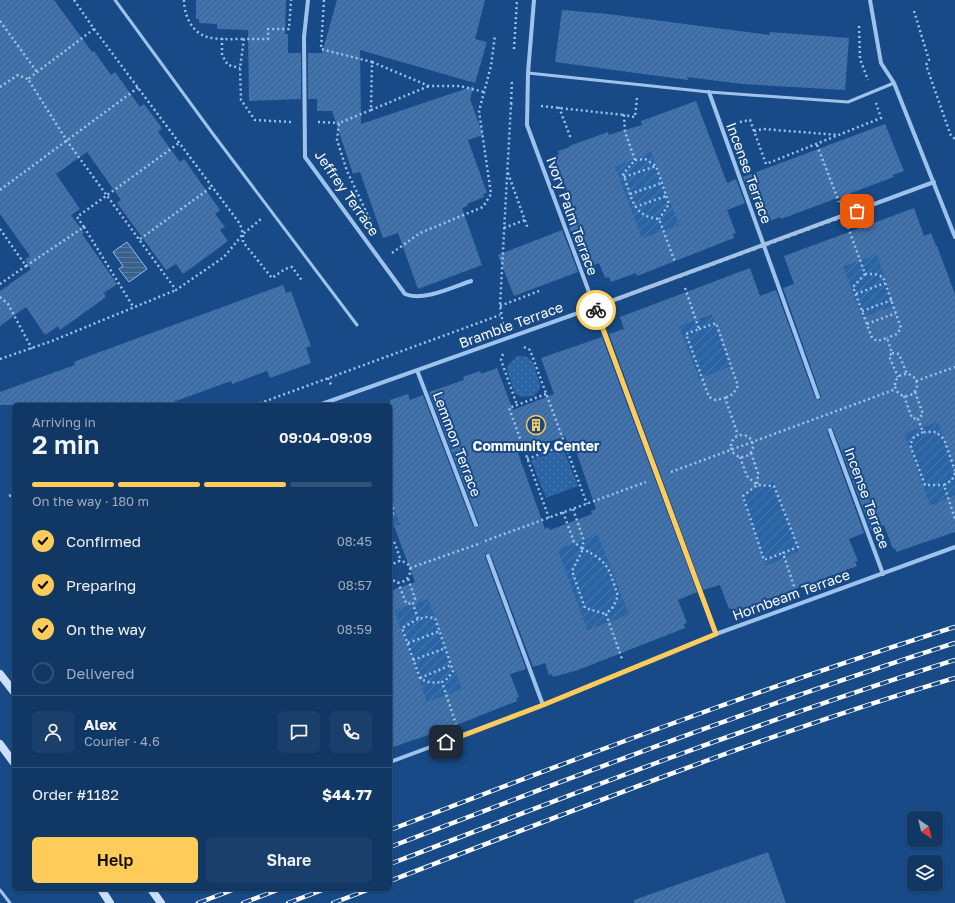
<!DOCTYPE html>
<html lang="en">
<head>
<meta charset="utf-8">
<style>
  body { margin:0; font-family:"Golos Text",sans-serif; background:#1a3f6a; color:#f1f3f6; height:100vh; display:flex; flex-direction:column; font-size:15px; white-space:nowrap }
  * { box-sizing:border-box; margin:0 }
  p { font-size:13px; color:#9cacbf }
  .icon { flex:none; width:22px; height:22px; fill:none; stroke:currentColor; stroke-width:2; stroke-linecap:round; stroke-linejoin:round }
  .map { position:relative; flex:1; overflow:hidden }
  .side { position:absolute; left:12px; top:403px; width:380px; height:488px; display:flex; flex-direction:column; background:#113864; border-radius:6px; box-shadow:0 1px 3px #0004,0 0 0 1px #305278 }
  .side>* { flex:none }
  .needle { width:26px; rotate:145deg }
  .buttons { position:absolute; left:907px; top:811px; display:grid; gap:8px }
  .buttons a { display:grid; place-items:center; width:36px; height:36px; border-radius:6px; background:#113864; box-shadow:0 1px 3px #0004,0 0 0 1px #305278; font-size:20px }
  .pin { position:absolute; display:grid; place-items:center; width:34px; height:34px; color:#fff; margin:-17px; border-radius:8px; box-shadow:0 2px 6px #0006 }
  .courier { position:absolute; display:grid; place-items:center; width:40px; height:40px; margin:-20px; border:3px solid #ffcb59; border-radius:50%; background:#fff; color:#222; box-shadow:0 1px 5px #0007 }
  .overview em { font-style:normal; font-weight:600 }
  .overview div { display:flex; flex-direction:column-reverse }
  .overview { display:flex; align-items:center; justify-content:space-between; height:68px; padding:0 20px }
  h1 { font-size:26px; font-weight:600; line-height:30px }
  .bar { display:grid; grid-template-columns:repeat(4,1fr); gap:6px 4px; align-content:center; height:48px; padding:0 20px }
  .bar i { height:5px; border-radius:3px; background:#305278 }
  .bar .current { background:#ffcb59 }
  .bar p { grid-column:span 4 }
  .line { display:flex; align-items:center; gap:10px; padding:0 20px; border-top:1px solid #305278 }
  .line div { flex:1 }
  .round { display:grid; place-items:center; flex:none; width:42px; height:42px; border-radius:6px; background:#1a3f6a }
  ol { padding:0 20px; list-style:none }
  li { display:flex; align-items:center; gap:12px; height:44px }
  li p { margin-inline-start:auto }
  li .icon { padding:4px; border-radius:50%; background:#ffcb59; color:#111; stroke-width:4 }
  li:last-child { color:#9cacbf }
  li i { width:22px; height:22px; border:2px solid #305278; border-radius:50% }
  .action { display:flex; gap:8px; margin-top:auto; padding:8px 20px }
  .action a { flex:1; height:46px; border-radius:6px; background:#ffcb59; color:#111; font-size:16px; font-weight:600; line-height:46px; text-align:center }
  .action a+a { background:#1a3f6a; color:#f1f3f6 }
  .map>svg:first-child { display:block }
  .park { fill:url(#park-dots) }
  .garden { fill:url(#garden-furrows) }
  .water { fill:url(#water-rules); stroke:#8fbef0 }
  .building { fill:url(#building-hatch); fill-rule:evenodd }
  .lines { fill:none; stroke-linecap:round; stroke-linejoin:round }
  .path { stroke:#9dc3ed; stroke-width:2.5; stroke-dasharray:2 3; stroke-linecap:butt }
  .service { stroke:#9dc3ed; stroke-width:3 }
  .minor { stroke:#9dc3ed; stroke-width:4 }
  .secondary { stroke:#cadff9; stroke-width:8 }
  .rail-casing { stroke:#fff; stroke-width:4.5 }
  .rail { stroke:#174a86; stroke-width:3; stroke-dasharray:9; stroke-linecap:butt }
  .done { stroke:#aec0d5; stroke-width:4; stroke-dasharray:0 7.2 }
  .route { stroke:#ffcb59; stroke-width:5 }
  .labels { text-anchor:middle; stroke-width:4; stroke-linejoin:round; paint-order:stroke }
  .street-label { font-size:14px; fill:#fff; stroke:#174a86 }
  .poi-label { font-size:14px; font-weight:bold; fill:#fff; stroke:#174a86 }
</style>
</head>
<body>
<div class="map">
<svg width="955" height="903" viewBox="0 0 955 903">
  <defs>
    <pattern id="park-dots" width="8" height="8" patternUnits="userSpaceOnUse"><rect width="8" height="8" fill="#2a64a4"/><path d="M2 2h.1M6 6h.1" fill="none" stroke="#4a7bb2" stroke-width="1.8" stroke-linecap="round"/></pattern>
    <pattern id="garden-furrows" width="10" height="10" patternUnits="userSpaceOnUse"><rect width="10" height="10" fill="#2a64a4"/><path d="M-1 1l2-2M0 10L10 0M9 11l2-2" fill="none" stroke="#4a7bb2"/></pattern>
    <pattern id="water-rules" width="6" height="5" patternUnits="userSpaceOnUse"><rect width="6" height="5" fill="#3a608c"/><path d="M0 2.5h6" fill="none" stroke="#58789d"/></pattern>
    <pattern id="building-hatch" width="6" height="6" patternUnits="userSpaceOnUse"><rect width="6" height="6" fill="#3f74b0"/><path d="M-1 1l2-2M0 6l6-6M5 7l2-2" fill="none" stroke="#465e79"/></pattern>
  </defs>
  <rect width="100%" height="100%" fill="#174a86"/>
  <path class="park" d="M 517,356 L 525,356 L 532,361 L 540,384 L 540,389 L 534,396 L 521,397 L 515,393 L 507,370 L 508,365 Z
    M 563,448 L 578,486 L 546,498 L 531,460 Z"/>
  <path class="garden" d="M 635,127 L 645,154 L 660,151 L 685,222 L 639,241 L 612,167 L 615,133 Z
    M 881,253 L 911,337 L 870,351 L 839,269 Z
    M 717,314 L 747,397 L 706,412 L 674,329 Z
    M 946,419 L 955,444 L 955,495 L 923,507 L 896,437 Z
    M 782,479 L 807,549 L 759,567 L 732,497 Z
    M 390,483 L 404,522 L 390,527 Z
    M 598,535 L 636,611 L 579,633 L 553,562 L 561,559 L 558,550 Z
    M 428,597 L 465,688 L 423,704 L 393,610 Z"/>
  <path class="water" d="M 127,242 L 147,269 L 129,282 L 119,269 L 123,266 L 113,252 Z"/>
  <path class="building" d="M 0,0 L 54,0 L 92,52 L 94,51 L 111,75 L 115,72 L 140,107 L 144,104 L 162,128 L 158,132 L 180,162 L 184,159 L 220,210 L 215,214 L 225,227 L 220,230 L 228,241 L 183,274 L 176,264 L 166,270 L 117,203 L 121,200 L 87,152 L 56,174 L 80,209 L 71,215 L 84,233 L 82,234 L 117,284 L 104,293 L 106,297 L 60,330 L 58,326 L 45,335 L 26,307 L 0,326 L 0,291 L 31,269 L 25,260 L 30,256 L 0,214 Z
    M 196,0 L 286,0 L 285,34 L 288,34 L 288,53 L 301,53 L 301,99 L 249,101 L 248,30 L 217,29 L 217,24 L 199,23 L 199,19 L 196,19 Z
    M 337,0 L 485,0 L 475,39 L 487,42 L 475,83 L 360,50 L 361,124 L 474,86 L 470,99 L 483,135 L 468,140 L 487,193 L 483,194 L 484,197 L 467,204 L 468,206 L 462,208 L 482,265 L 418,289 L 398,233 L 383,238 L 360,172 L 353,174 L 332,111 L 317,111 L 317,99 L 308,99 L 308,53 L 322,53 Z
    M 562,10 L 608,14 L 769,35 L 770,32 L 849,38 L 845,90 L 742,84 L 687,77 L 688,80 L 555,62 Z
    M 696,101 L 727,183 L 736,179 L 745,203 L 727,210 L 736,233 L 733,234 L 734,238 L 637,276 L 636,273 L 611,282 L 609,277 L 605,278 L 599,263 L 584,269 L 569,227 L 579,224 L 554,156 L 559,154 L 558,151 L 570,147 L 569,146 L 608,132 L 609,135 L 642,125 L 641,121 ZM 651,152 L 679,225 L 643,238 L 641,236 L 615,167 Z
    M 885,124 L 904,171 L 893,175 L 894,177 L 781,219 L 780,217 L 769,221 L 761,198 L 752,201 L 743,177 Z
    M 914,208 L 924,236 L 931,233 L 936,246 L 937,246 L 955,294 L 955,462 L 953,463 L 938,422 L 904,434 L 930,505 L 955,495 L 955,532 L 896,552 L 895,548 L 893,549 L 884,525 L 871,530 L 833,429 L 829,427 L 827,431 L 864,533 L 849,539 L 858,561 L 855,562 L 857,566 L 733,612 L 731,608 L 729,609 L 720,585 L 703,590 L 609,334 L 624,329 L 620,317 L 750,268 L 760,296 L 776,290 L 815,398 L 820,400 L 821,396 L 783,288 L 794,284 L 784,256 ZM 877,255 L 894,305 L 862,318 L 843,267 ZM 712,315 L 731,366 L 699,379 L 679,327 ZM 774,482 L 800,551 L 766,565 L 741,494 Z
    M 562,230 L 578,272 L 514,296 L 498,255 Z
    M 283,285 L 286,293 L 291,291 L 311,346 L 306,348 L 311,363 L 270,378 L 267,371 L 232,384 L 231,381 L 165,405 L 0,405 L 0,392 L 75,365 L 74,362 L 97,353 Z
    M 602,337 L 697,592 L 678,600 L 687,623 L 684,624 L 685,628 L 578,670 L 553,677 L 552,674 L 549,675 L 545,663 L 533,667 L 491,555 L 486,553 L 485,557 L 526,669 L 510,674 L 519,697 L 516,698 L 517,701 L 449,728 L 390,748 L 390,591 L 415,582 L 394,526 L 400,524 L 390,497 L 390,400 L 408,394 L 410,400 L 423,395 L 473,526 L 477,528 L 479,524 L 429,392 L 464,380 L 463,377 L 480,371 L 481,374 L 497,368 L 513,410 L 554,394 L 541,358 ZM 565,436 L 570,450 L 575,448 L 596,509 L 591,511 L 592,514 L 550,530 L 548,527 L 545,529 L 518,453 ZM 598,535 L 629,614 L 587,630 L 558,550 ZM 428,599 L 462,689 L 427,702 L 394,610 Z
    M 768,852 L 786,903 L 634,903 L 634,900 Z"/>
  <g class="lines">
    <path class="path" d="M 74,0 L 94,29 L 28,79 L 67,141 L 176,290 L 224,257 L 243,234 L 261,219
      M 184,0 C 184,14 191,32 207,37 C 218,40 233,39 244,39
      M 324,0 L 321,49 L 372,62 L 371,110 L 339,123 L 337,140 L 347,171 L 371,222
      M 914,11 L 929,60 L 926,65 L 951,136 L 955,139
      M 0,21 L 37,72
      M 859,26 L 860,59 L 868,80
      M 94,29 L 240,224 L 243,234 L 243,242 L 272,278 L 285,269 L 292,267 L 303,282
      M 222,38 L 222,55 L 228,65 L 240,68
      M 514,49 L 517,0
      M 372,62 L 429,86 L 460,86 L 484,92
      M 0,87 L 18,75 L 28,79
      M 637,98 L 635,117 L 624,115 L 625,132 L 635,160 L 623,174 C 632,196 631,216 659,219 L 675,262
      M 511,104 L 512,80
      M 541,106 L 624,115
      M 559,107 L 571,139
      M 371,110 L 429,86
      M 291,122 L 255,120 L 241,100 L 240,68 L 244,39 L 268,39 L 268,29 L 289,29 L 291,0
      M 318,122 L 339,123
      M 735,123 L 750,120 L 766,164 L 881,118 L 876,103
      M 754,131 L 763,129 L 839,135
      M 817,145 L 839,202
      M 635,160 L 645,159 L 656,166 L 669,204 L 659,219
      M 508,173 L 528,229
      M 624,177 L 656,166
      M 0,190 L 139,87
      M 630,194 L 662,183
      M 635,207 L 666,196
      M 84,227 L 134,308
      M 848,227 L 865,274 L 853,287 L 872,338 L 877,341 L 887,338 L 892,353 L 889,356 L 898,377
      M 504,228 L 525,220
      M 0,229 L 26,266 L 0,284
      M 140,239 L 213,186
      M 392,253 L 420,233 L 483,207 L 491,194 L 479,111 L 491,66 L 495,35
      M 26,266 L 84,227 L 77,217 L 179,143
      M 865,274 L 875,274 L 883,277 L 901,328 L 897,334 L 887,338
      M 685,288 L 699,329 L 686,334 L 709,397 L 716,400 L 725,398 L 738,435
      M 856,294 L 885,283
      M 0,297 L 8,304 L 32,349
      M 500,306 L 539,291
      M 862,311 L 892,300
      M 503,324 L 500,306 L 511,104 L 514,104
      M 867,324 L 896,313
      M 699,329 L 716,323 L 738,386 L 733,394 L 725,398
      M 524,347 L 530,350 L 587,504
      M 892,353 L 899,354 L 907,374
      M 503,354 L 501,360 L 517,405
      M 0,359 L 52,341 L 176,290
      M895 385a11 11 0 1 1 22 0a11 11 0 1 1-22 0Z
      M 328,378 L 332,387
      M 916,381 L 955,367
      M 915,392 L 923,414 L 918,419 L 923,432 L 936,432 L 944,439 L 955,471
      M 546,394 L 509,408 L 549,518
      M 904,396 L 912,418 L 918,419
      M 255,405 L 500,315
      M 923,432 L 914,437 L 910,445 L 925,485 L 944,485
      M731 446a11 11 0 1 1 22 0a11 11 0 1 1-22 0Z
      M 751,453 L 758,473 L 757,485 L 774,486 L 798,547 L 783,553 L 796,592
      M 740,457 L 747,476 L 757,485 L 743,496 L 764,560 L 783,553
      M 527,459 L 565,445
      M 671,472 L 896,389
      M 955,473 L 952,480 L 944,485 L 955,519
      M 9,496 L 14,494
      M 390,498 L 393,509 L 393,516 L 390,518
      M 573,509 L 583,538 L 583,549 C 610,562 609,570 618,596 L 613,607 L 606,614 L 622,659
      M 563,512 L 574,542 L 583,549 L 572,571 L 585,608 L 606,614
      M 390,540 L 394,541 L 401,561
      M 485,541 L 646,482
      M 390,567 L 397,561 C 425,561 402,597 390,576
      M 410,568 L 481,543
      M 408,579 L 415,598 L 413,604 L 418,619 L 427,617 L 435,618 L 453,671 L 448,678 L 442,682 L 456,724
      M 398,582 L 406,603 L 413,604
      M 418,619 L 402,628 L 420,678 C 427,683 433,683 442,682
      M 408,643 L 440,631
      M 413,660 L 446,648
      M 420,678 L 451,665"/>
    <path class="service" d="M 115,0 L 213,134 L 357,325
      M 528,73 L 709,92 L 848,102 L 894,83
      M 0,890 L 10,903"/>
    <path class="minor" d="M 308,0 L 304,37 L 305,157 L 405,294 C 422,302 453,287 471,281
      M 534,0 L 528,73 L 527,125 L 716,634
      M 870,0 L 881,63 L 894,83 L 955,237
      M 709,92 L 818,397
      M 417,370 L 476,525
      M 319,405 L 595,307 L 934,182
      M 830,430 L 883,574
      M 488,556 L 543,705
      M 390,762 L 543,705 L 716,634 L 955,547"/>
    <path class="secondary" d="M 0,674 L 14,692
      M 0,744 L 14,763
      M 101,889 L 110,903
      M 151,889 L 161,903"/>
    <g class="rail-casing">
      <path id="rail" d="M 390,830 C 577,758 764,687 955,627
        M 390,847 C 577,775 764,704 955,643
        M 390,864 C 577,792 764,720 955,660
        M 390,881 C 577,809 763,735 955,678
        M 198,903 L 235,889
        M 243,903 L 280,889
        M 288,903 L 325,889
        M 333,903 L 370,889"/>
    </g>
    <use href="#rail" class="rail"/>
  </g>
  <g class="lines">
    <path class="done" d="M 596,310 L 595,307 L 857,211"/>
    <path class="route" d="M 446,742 L 543,705 L 716,634 L 596,310"/>
  </g>
  <defs>
    <g id="building-ring" transform="scale(1)"><circle r="9.5" fill="#174a86" stroke="#ffcb59" stroke-width="1.5"/><path d="M-4-6H4V6H1V3H-1V6H-4ZM-2.5-4.3h1.7v1.8h-1.7ZM.8-4.3h1.7v1.8H.8ZM-2.5-1h1.7V.8h-1.7ZM.8-1h1.7V.8H.8Z" fill="#ffcb59"/></g>
  </defs>
  <g fill-rule="evenodd">
    <use href="#building-ring" x="536" y="425"/>
  </g>
  <g class="labels">
    <g class="street-label">
      <text transform="translate(749 173) rotate(70)" y="5">Incense Terrace</text>
      <text transform="translate(347 193) rotate(55)" y="5">Jeffrey Terrace</text>
      <text transform="translate(572 216) rotate(70)" y="5">Ivory Palm Terrace</text>
      <text transform="translate(511 325) rotate(-20)" y="5">Bramble Terrace</text>
      <text transform="translate(457 444) rotate(69)" y="5">Lemmon Terrace</text>
      <text transform="translate(867 498) rotate(70)" y="5">Incense Terrace</text>
      <text transform="translate(791 595) rotate(-20)" y="5">Hornbeam Terrace</text>
    </g>
    <g class="poi-label">
      <text x="536" y="451">Community Center</text>
    </g>
  </g>
</svg>
<div class="buttons">
<a><svg class="needle" viewBox="-14 -14 28 28"><path d="M0-13l5 13h-10z" fill="#e53935"/><path d="M0 13l5-13h-10z" fill="#9cacbf"/></svg></a>
<a><svg class="icon" aria-label="layers" viewBox="0 0 24 24"><path d="M12 4l9 5-9 5-9-5zM3 14l9 5 9-5"/></svg></a>
</div>
<div class="pin" style="left:857px;top:211px;background:#ea580c"><svg class="icon" aria-label="bag" viewBox="0 0 24 24"><path d="M5 8h14l-1 12H6zM9 8a3 3 0 0 1 6 0"/></svg></div>
<div class="pin" style="left:446px;top:742px;background:#1f2937"><svg class="icon" aria-label="home" viewBox="0 0 24 24"><path d="M3 11l9-7 9 7M6 9v11h12V9"/></svg></div>
<div class="courier" style="left:596px;top:310px"><svg class="icon" aria-label="bike" viewBox="0 0 24 24"><circle cx="6" cy="16" r="4"/><circle cx="18" cy="16" r="4"/><path d="M6 16l4-8h5l3 8M10 8l3 8H6M13 5h3"/></svg></div>
<section class="side">
<div class="overview"><div><h1>2 min</h1><p>Arriving in</p></div><em>09:04–09:09</em></div>
<div class="bar"><i class="current"></i><i class="current"></i><i class="current"></i><i></i><p>On the way · 180 m</p></div>
<ol>
<li><svg class="icon" aria-label="check" viewBox="0 0 24 24"><path d="M5 12l5 5 9-10"/></svg>Confirmed<p>08:45</p></li>
<li><svg class="icon" aria-label="check" viewBox="0 0 24 24"><path d="M5 12l5 5 9-10"/></svg>Preparing<p>08:57</p></li>
<li><svg class="icon" aria-label="check" viewBox="0 0 24 24"><path d="M5 12l5 5 9-10"/></svg>On the way<p>08:59</p></li>
<li><i></i>Delivered</li>
</ol>
<div class="line" style="height:72px"><a class="round"><svg class="icon" aria-label="person" viewBox="0 0 24 24"><circle cx="12" cy="8" r="4"/><path d="M4 21q1-7 8-7t8 7"/></svg></a><div><b>Alex</b><p>Courier · 4.6</p></div><a class="round"><svg class="icon" aria-label="chat" viewBox="0 0 24 24"><path d="M4 5h16v11H9l-5 4z"/></svg></a><a class="round"><svg class="icon" aria-label="phone" viewBox="0 0 24 24"><path d="M5 4h4l2 5-3 2q2 4 5 5l2-3 5 2v4C11 20 4 13 5 4z"/></svg></a></div>
<div class="line" style="height:52px"><div>Order #1182</div><b>$44.77</b></div>
<div class="action"><a>Help</a><a>Share</a></div>
</section>
</div>
</body>
</html>
